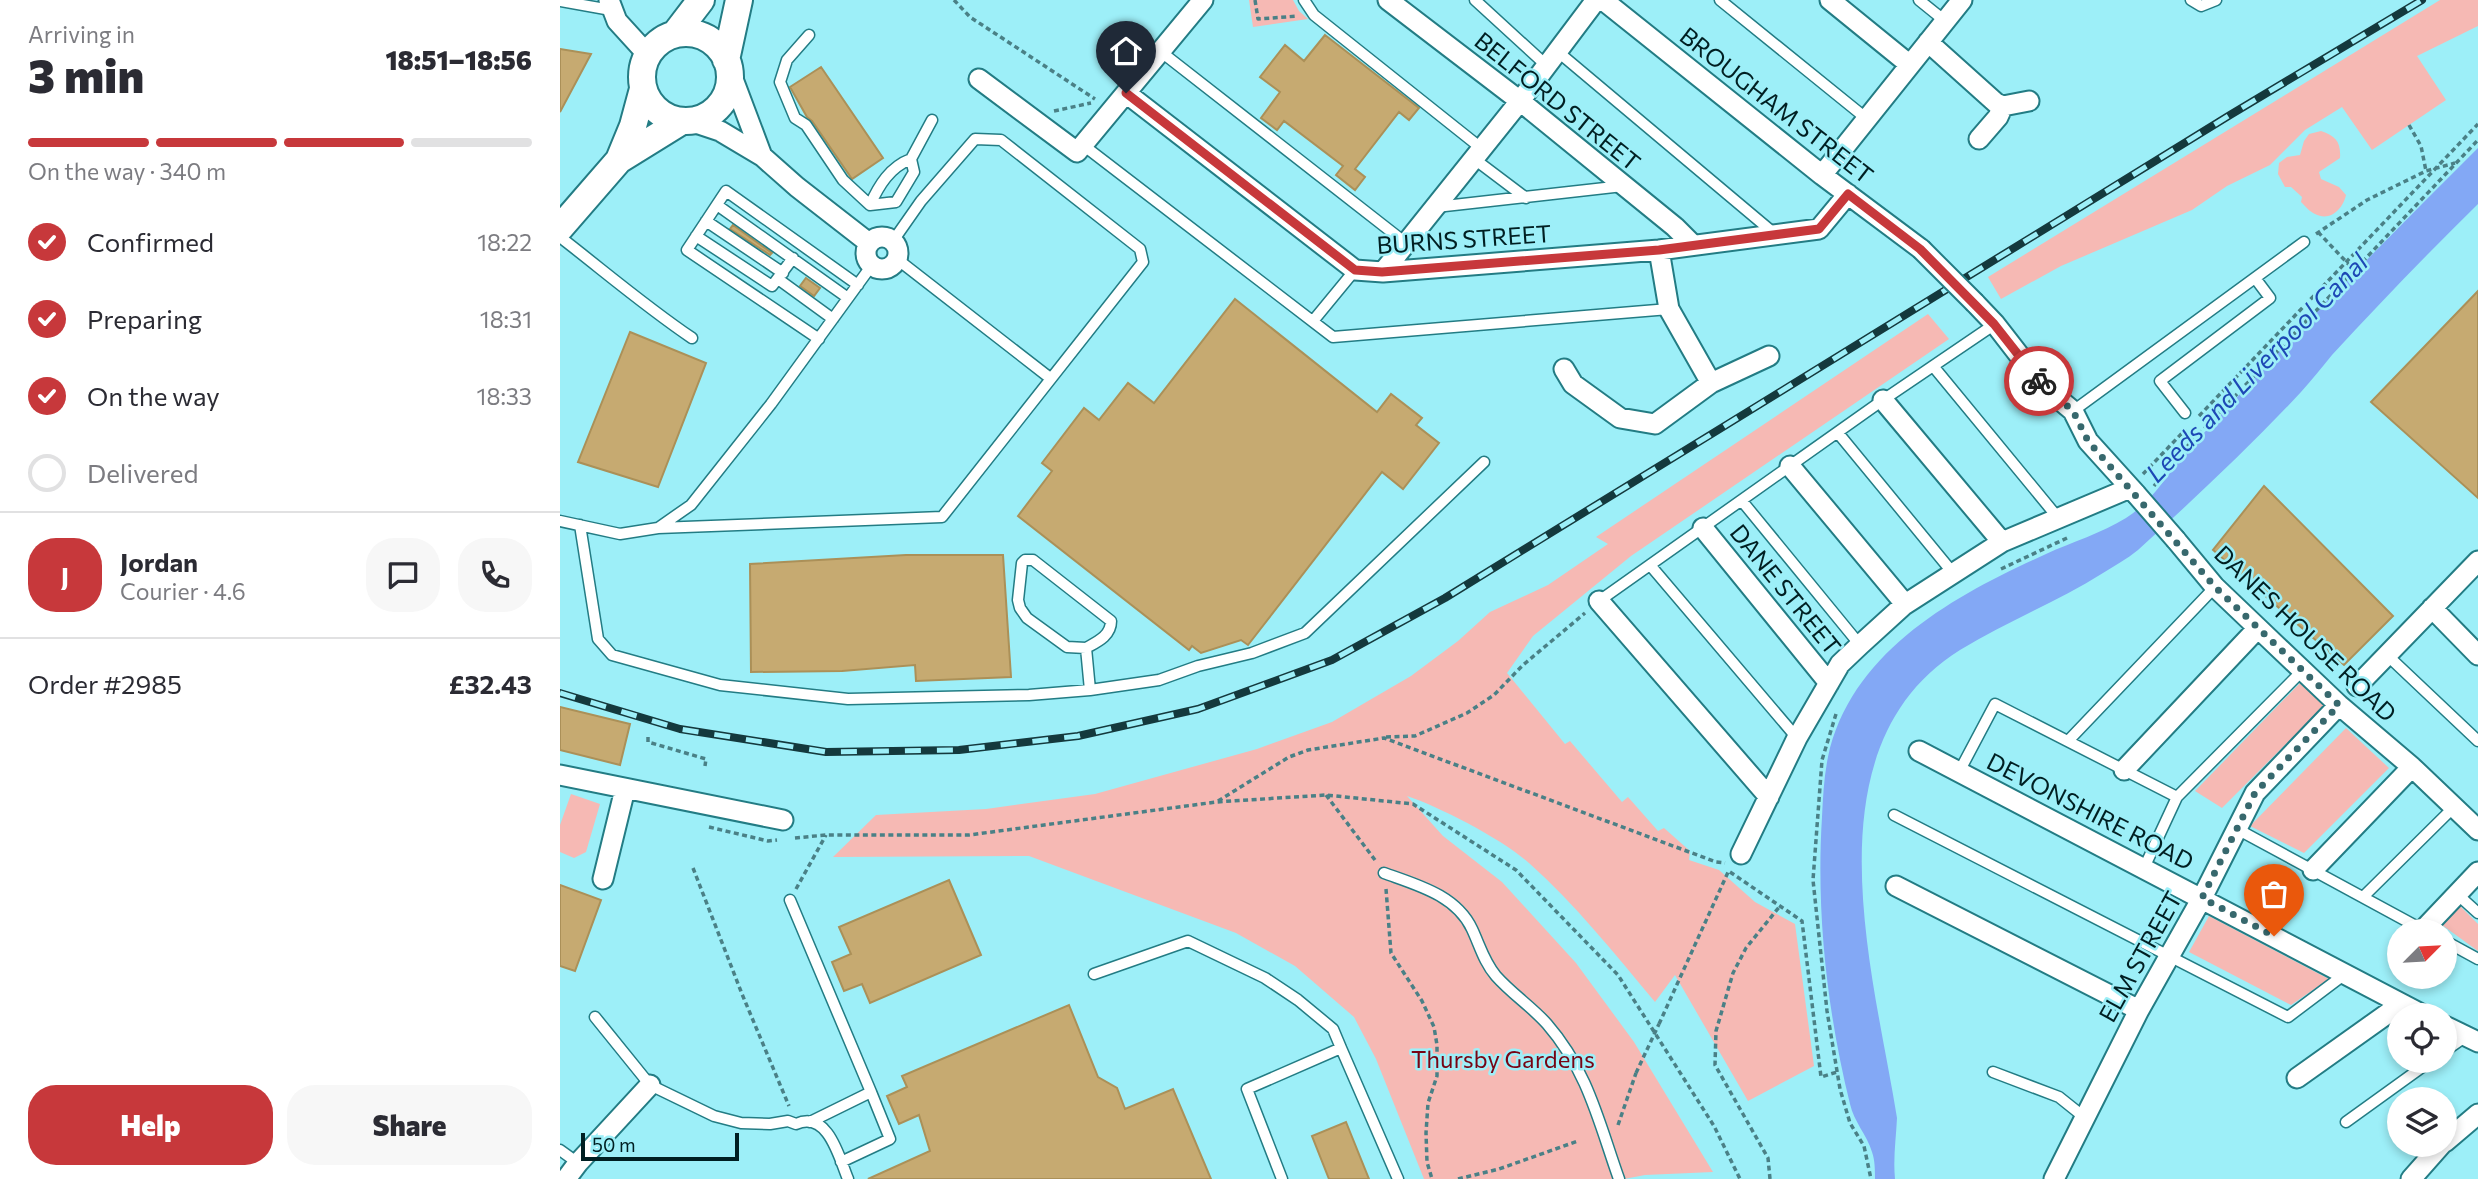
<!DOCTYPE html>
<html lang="en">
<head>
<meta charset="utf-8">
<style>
  body { margin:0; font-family:Commissioner,sans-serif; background:#f7f7f7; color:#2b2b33; height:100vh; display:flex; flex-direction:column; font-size:26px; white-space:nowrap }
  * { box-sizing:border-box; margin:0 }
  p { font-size:23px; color:#7c7c81 }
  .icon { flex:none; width:38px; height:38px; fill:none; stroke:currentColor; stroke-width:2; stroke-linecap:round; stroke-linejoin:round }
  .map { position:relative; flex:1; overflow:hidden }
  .drawer { display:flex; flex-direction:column; background:#fff; width:560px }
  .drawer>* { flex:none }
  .needle { width:46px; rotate:66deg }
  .fabs { position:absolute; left:1827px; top:919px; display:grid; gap:14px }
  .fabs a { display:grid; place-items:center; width:70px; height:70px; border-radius:50%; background:#fff; box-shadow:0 4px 10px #0003; font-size:35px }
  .scale { position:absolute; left:21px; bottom:18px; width:158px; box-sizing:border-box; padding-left:7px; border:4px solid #001f22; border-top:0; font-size:19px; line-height:24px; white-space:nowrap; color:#001f22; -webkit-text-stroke:5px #9deff8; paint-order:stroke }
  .pin { position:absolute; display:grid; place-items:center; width:60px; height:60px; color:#fff; margin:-72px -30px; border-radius:50% 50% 50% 0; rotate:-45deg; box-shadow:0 0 7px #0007 }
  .pin .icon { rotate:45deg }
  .courier { position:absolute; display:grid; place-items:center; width:70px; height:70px; margin:-35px; border:5px solid #c7383b; border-radius:50%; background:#fff; color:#222; box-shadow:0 2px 9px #0007 }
  .head em { font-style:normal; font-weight:800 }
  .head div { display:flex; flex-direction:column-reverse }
  .head { display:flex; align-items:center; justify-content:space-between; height:119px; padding:0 28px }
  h1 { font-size:46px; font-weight:800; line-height:52px }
  .bar { display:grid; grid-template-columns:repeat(4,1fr); gap:10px 7px; align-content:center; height:84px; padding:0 28px }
  .bar i { height:9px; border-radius:5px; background:#e1e1e2 }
  .bar .active { background:#c7383b }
  .bar p { grid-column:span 4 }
  .line { display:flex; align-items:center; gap:18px; padding:0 28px; border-top:2px solid #e1e1e2 }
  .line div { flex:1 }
  .round { display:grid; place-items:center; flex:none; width:74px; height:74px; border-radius:28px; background:#f7f7f7 }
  ol { padding:0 28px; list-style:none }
  li { display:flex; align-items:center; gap:21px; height:77px }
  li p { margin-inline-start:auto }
  li .icon { padding:7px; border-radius:50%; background:#c7383b; color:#fff; stroke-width:4 }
  li:last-child { color:#7c7c81 }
  li i { width:38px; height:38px; border:4px solid #e1e1e2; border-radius:50% }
  .action { display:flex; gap:14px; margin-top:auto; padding:14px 28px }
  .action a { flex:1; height:80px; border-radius:28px; background:#c7383b; color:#fff; font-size:28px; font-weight:800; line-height:80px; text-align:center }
  .action a+a { background:#f7f7f7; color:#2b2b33 }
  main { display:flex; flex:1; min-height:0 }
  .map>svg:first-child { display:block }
  .green { fill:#f6b9b4 }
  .water { fill:#83a8f5 }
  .building { fill:#c6aa71; stroke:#ab9058; stroke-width:2 }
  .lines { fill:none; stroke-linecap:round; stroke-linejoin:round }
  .lane-casing { stroke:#237c84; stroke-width:13 }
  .street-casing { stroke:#237c84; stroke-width:23 }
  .secondary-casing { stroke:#237c84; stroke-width:30 }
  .path { stroke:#4a8086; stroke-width:3.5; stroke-dasharray:5 3.5; stroke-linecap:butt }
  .lane { stroke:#fff; stroke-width:10 }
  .street { stroke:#fff; stroke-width:19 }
  .secondary { stroke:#fff; stroke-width:26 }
  .rail-casing { stroke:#14393d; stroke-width:8 }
  .rail { stroke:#9deff8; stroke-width:5; stroke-dasharray:16; stroke-linecap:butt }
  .street-bridge-casing { stroke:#237c84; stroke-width:23; stroke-linecap:butt }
  .path-bridge { stroke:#4a8086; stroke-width:3.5; stroke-dasharray:5 3.5; stroke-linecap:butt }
  .street-bridge { stroke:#fff; stroke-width:19 }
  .done { stroke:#37686d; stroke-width:7; stroke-dasharray:0 12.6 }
  .route { stroke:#c7383b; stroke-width:9 }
  .labels { text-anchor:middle; stroke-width:5; stroke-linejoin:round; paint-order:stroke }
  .street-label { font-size:24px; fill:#001f22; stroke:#9deff8 }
  .park-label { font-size:24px; fill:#780413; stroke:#9deff8 }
  .water-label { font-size:26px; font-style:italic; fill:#1d48b5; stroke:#9deff8 }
</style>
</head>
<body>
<main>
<section class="drawer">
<div class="head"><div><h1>3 min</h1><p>Arriving in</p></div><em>18:51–18:56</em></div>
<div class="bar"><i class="active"></i><i class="active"></i><i class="active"></i><i></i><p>On the way · 340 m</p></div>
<ol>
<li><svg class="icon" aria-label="check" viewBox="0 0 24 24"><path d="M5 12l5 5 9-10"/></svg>Confirmed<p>18:22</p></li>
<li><svg class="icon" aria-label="check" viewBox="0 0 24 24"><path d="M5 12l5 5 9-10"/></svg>Preparing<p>18:31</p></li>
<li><svg class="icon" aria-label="check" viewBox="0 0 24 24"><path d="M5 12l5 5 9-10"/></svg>On the way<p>18:33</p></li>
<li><i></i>Delivered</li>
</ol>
<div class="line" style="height:126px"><b class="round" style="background:#c7383b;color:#fff">J</b><div><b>Jordan</b><p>Courier · 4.6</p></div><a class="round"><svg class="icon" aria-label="chat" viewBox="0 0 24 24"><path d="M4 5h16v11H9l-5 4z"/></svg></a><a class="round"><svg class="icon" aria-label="phone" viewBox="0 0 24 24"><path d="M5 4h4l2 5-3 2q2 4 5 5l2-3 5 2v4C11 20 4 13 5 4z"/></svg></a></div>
<div class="line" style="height:91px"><div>Order #2985</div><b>£32.43</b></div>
<div class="action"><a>Help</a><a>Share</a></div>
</section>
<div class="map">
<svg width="1918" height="1179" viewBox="0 0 1918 1179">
  <rect width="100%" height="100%" fill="#9deff8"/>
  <path class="green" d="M 689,0 L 733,0 L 739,11 L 748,19 L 693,27 Z
    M 1880,0 L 1918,0 L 1918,26 L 1857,56 L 1886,100 L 1812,150 L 1782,107 L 1745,130 L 1710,165 L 1667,186 L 1632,210 L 1501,266 L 1441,299 L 1428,277 Z
    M 1761,131 C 1776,136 1781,142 1780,158 L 1759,172 L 1761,179 L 1779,187 L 1786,195 C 1783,209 1770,222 1755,214 C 1750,212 1745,206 1741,202 L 1742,197 L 1731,187 L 1725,187 L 1718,174 L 1719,163 L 1727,157 L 1740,155 L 1744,141 L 1749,134 Z
    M 1368,314 L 1389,339 L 1071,556 L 973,636 L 947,673 L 1005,744 L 1010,741 L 1062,802 L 1068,797 L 1098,831 L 1104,828 L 1130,851 L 1129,860 L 1159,870 L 1195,902 L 1235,924 L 1254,1066 L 1188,1101 L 1115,975 L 1095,1002 C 1055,954 1015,904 969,863 C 942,839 880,807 847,796 L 883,836 L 942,882 L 1016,963 L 1074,1042 L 1153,1172 L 1085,1175 L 1064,1179 L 864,1179 L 816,1059 L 794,1017 L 735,966 L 676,933 L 469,856 L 273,857 L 316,815 L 426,809 L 535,794 L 697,749 L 772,722 L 851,676 L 898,641 L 930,612 L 988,585 L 1048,544 L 1036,537 Z
    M 1740,683 L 1764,706 L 1662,808 L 1635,791 Z
    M 1786,728 L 1829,768 L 1744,853 L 1690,826 Z
    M 11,794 L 40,804 L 26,852 L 14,858 L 0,852 L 0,825 Z
    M 1900,906 L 1918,924 L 1918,951 L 1882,925 Z
    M 1649,916 L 1769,979 L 1731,1005 L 1629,952 Z"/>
  <path class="water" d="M 1918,148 L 1918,204 C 1868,253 1820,303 1772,355 C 1762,367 1752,380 1741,392 C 1690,447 1634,499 1578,550 C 1567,559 1554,566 1543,573 C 1497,602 1446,622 1400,650 C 1245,747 1314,973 1337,1118 C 1336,1139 1333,1158 1335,1179 L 1315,1179 C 1315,1171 1315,1160 1312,1152 C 1307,1135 1294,1122 1290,1104 C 1267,1011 1256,912 1262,817 C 1263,797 1264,776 1268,757 C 1291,651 1395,595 1486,554 C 1512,542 1542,533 1566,518 C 1585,506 1599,488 1612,470 C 1633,444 1657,419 1679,395 C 1756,310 1837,229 1918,148 Z"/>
  <path class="building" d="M 765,35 L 859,108 L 849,120 L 839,112 L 795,169 L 805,177 L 795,190 L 776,175 L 783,166 L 724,121 L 717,130 L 701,118 L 720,92 L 700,77 L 725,45 L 744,61 Z
    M 0,49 L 31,54 L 0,112 Z
    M 261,67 L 323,158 L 292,179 L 252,121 L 247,117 L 230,87 Z
    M 173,225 L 212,253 L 210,255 L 170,229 Z
    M 246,278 L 260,288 L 254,296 L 240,286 Z
    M 1918,291 L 1918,498 L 1811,402 Z
    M 675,299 L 817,412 L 831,394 L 862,418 L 856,425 L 879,443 L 843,489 L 822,472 L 688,645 L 681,640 L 641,653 L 632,646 L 629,650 L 458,516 L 492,471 L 482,463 L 524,408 L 539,420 L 568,383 L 594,403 Z
    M 70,332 L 146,363 L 98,487 L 18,462 Z
    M 1704,486 L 1833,616 L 1784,665 L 1653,550 Z
    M 346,555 L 443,555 L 451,677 L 356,681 L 355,665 L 282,671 L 191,672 L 190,564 Z
    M 0,707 L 70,724 L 60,765 L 0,750 Z
    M 389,880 L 421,955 L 310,1003 L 302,984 L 284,991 L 272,962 L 291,954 L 279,927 Z
    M 0,885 L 41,900 L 15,971 L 0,966 Z
    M 509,1005 L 538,1077 L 557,1088 L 565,1109 L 613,1089 L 651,1179 L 308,1179 L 370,1151 L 359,1115 L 339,1124 L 327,1096 L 347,1087 L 342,1076 Z
    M 786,1122 L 809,1179 L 769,1179 L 752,1136 Z"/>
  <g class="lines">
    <g class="lane-casing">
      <path id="lane" d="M 744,0 L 754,15 L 921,148
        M 915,0 L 986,65
        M 1160,0 L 1307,119
        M 1359,0 L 1385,21
        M 1631,0 L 1641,6 L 1656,0
        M 0,1 L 51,10
        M 249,35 L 227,60 L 220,82 L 235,118 L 246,125 L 283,180 L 310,205 L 336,202 L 354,172 L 351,159 L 372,120
        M 600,51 L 847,244
        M 997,51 L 1216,235
        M 523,145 L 773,337 L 1109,309
        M 913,158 L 966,198
        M 157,205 L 288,298
        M 310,205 C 319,185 330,167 351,159
        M 876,207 L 1063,186
        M 146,221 L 223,273
        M 136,236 L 212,286 L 233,258
        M 0,237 C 44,271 86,307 132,338
        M 337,259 L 490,378
        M 218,279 L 273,319
        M 753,321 L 795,270
        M 259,339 L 127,250 L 166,191 L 298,285
        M 1373,366 L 1499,519
        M 1513,411 L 1744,242
        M 1625,413 L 1600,381 L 1710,298 L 1695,278
        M 1278,433 L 1393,573
        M 1182,501 L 1300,645
        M 0,521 L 60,534 L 98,528 L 131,505 L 211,404 L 312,265
        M 20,525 L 38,639 L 52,655 L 160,685 L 288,699 L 469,695 L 530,690 L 599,680 L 638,666 L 692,653 L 745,633 L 924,462
        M 98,528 L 382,517 L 583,262 L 580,249 L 441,140 L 415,139 L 361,201 L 333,241
        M 1090,565 L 1237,738
        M 1039,601 L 1323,400 L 1435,324
        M 526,648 L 507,647 L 467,618 L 460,608 L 458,600 L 462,563 L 465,560 L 473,560 L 551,621 C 551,636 537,642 526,648 L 530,690
        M 1827,655 L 1918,741
        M 1508,741 L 1655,587
        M 1399,772 L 1435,704 L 1617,797 L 1742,671
        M 1334,815 L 1728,1017 L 1785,974
        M 1677,829 L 1865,931
        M 1584,868 L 1617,797
        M 824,873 C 857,885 896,895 912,929 C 920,946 924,962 936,976 C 952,994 972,1007 987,1024 C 1028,1071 1039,1123 1059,1179
        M 1897,894 L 1918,913
        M 1803,897 L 1894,807
        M 230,900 L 311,1092
        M 1885,941 L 1918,959
        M 534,974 L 628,941 L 705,978 L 738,1000 L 773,1029 L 781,1048
        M 35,1017 L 90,1085 L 154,1116 L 181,1123 L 210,1124 L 228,1121 L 236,1124 C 268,1110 279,1157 288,1179
        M 1885,1051 L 1905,1037
        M 1433,1072 L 1499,1097 L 1524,1117
        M 250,1122 L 311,1092 L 330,1139 L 281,1162
        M 1786,1122 L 1872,1060
        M 0,1150 L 18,1163
        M 722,1179 L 687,1089 L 781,1048 L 838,1179"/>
    </g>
    <g class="street-casing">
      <path id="street" d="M 49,0 L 57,21 L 88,55
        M 828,0 L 960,101 L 1115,227 L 1133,245
        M 1043,0 L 1262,175 L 1361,249
        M 1270,0 L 1350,65
        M 1368,42 L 1436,103 L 1443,106 L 1469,101
        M 170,71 L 202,156
        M 419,79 L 517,152 L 643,0
        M 566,93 L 795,270 L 823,272 L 1099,250 L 1259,229 L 1288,194
        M 130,121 L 160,131 L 202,156 L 237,187 L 309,243
        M 1419,139 L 1438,117 L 1443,106
        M 1262,175 L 1402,0
        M306 253a16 16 0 1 1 32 0a16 16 0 1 1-32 0Z
        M 823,272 L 960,101 L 1036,0
        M 1415,303 L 1435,324 L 1483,386 L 1513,411 L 1528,441 L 1576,494
        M 1004,369 L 1013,384 L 1060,418 L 1095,424 L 1151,383 L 1109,309 L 1099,250
        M 1151,383 L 1209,356
        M 1323,400 L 1442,542
        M 1230,466 L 1345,604
        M 1143,528 L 1269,683
        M 1616,540 L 1655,587 L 1698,628 L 1779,705 L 1852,767 L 1918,830
        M 1039,601 L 1209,797
        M 1872,608 L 1918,655
        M 1797,686 L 1918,561
        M 1359,751 L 1863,1015
        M 1564,770 L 1698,628
        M 0,775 L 223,820
        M 1181,854 L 1237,738 L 1280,664 L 1300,645 L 1344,605 L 1442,542 L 1570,488
        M 1753,870 L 1852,767
        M 43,879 L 65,789
        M 1336,886 L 1579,1010
        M 1863,930 L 1918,872
        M 1885,1026 L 1918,1042
        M 1737,1078 L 1841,1004
        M 1885,1142 L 1918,1114
        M 6,1179 L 18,1163 L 90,1085
        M 1494,1179 L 1579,1010 L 1642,898 L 1695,793 L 1779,705
        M 1851,1179 L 1882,1144"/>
    </g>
    <g class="secondary-casing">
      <path id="secondary" d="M82 77a44 44 0 1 1 88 0a44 44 0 1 1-88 0Z
        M 115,34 L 141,0
        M 166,60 L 179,0
        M 59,160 L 122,121
        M 0,228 L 59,160 L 73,126 L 83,89"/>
    </g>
    <path class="path" d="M 394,0 L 410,17 L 535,99
      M 695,0 L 698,19 L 738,16
      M 494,111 L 531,103
      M 1849,125 L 1861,146 L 1866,171
      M 1758,232 L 1794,270
      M 1756,234 L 1807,200 L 1866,171 L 1895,163
      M 1639,416 L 1918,124
      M 1583,474 L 1626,429
      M 1594,486 L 1621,453 L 1918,140
      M 1441,569 L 1507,538
      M 1276,714 L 1262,760 L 1253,880 L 1267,1011 L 1280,1089 L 1290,1123 L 1304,1146 L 1311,1179
      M 88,737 L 88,742 L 146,759 L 145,766
      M 826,737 L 855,736 L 907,713 L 934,695 L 963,665 L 1025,613
      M 766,795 L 815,860
      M 658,801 L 729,757 L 748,750 L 824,738 L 1156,862 L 1165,863
      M 149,827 L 208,841 L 217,840
      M 235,838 L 266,835 L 409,835 L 656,802 L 766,795 L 853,804 L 956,870 L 1058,975 L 1154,1126 L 1180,1179
      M 133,868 L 182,994 L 229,1106
      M 1170,872 L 1242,921 L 1261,1077 L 1277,1072
      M 236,889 L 266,835
      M 826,889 L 831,953 L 862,1001 L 874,1027 L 877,1045 L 877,1076 L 868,1103 L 866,1133 L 867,1162 L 872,1179
      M 1099,1024 L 1169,870
      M 1058,1125 L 1076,1073
      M 898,1179 L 939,1169 L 1018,1141
      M 1210,1179 L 1208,1158 L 1155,1065 L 1156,1031 L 1173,973 L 1186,948 L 1220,906"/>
    <use href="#lane" class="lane"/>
    <use href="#street" class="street"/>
    <use href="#secondary" class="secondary"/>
    <g class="rail-casing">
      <path id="rail" d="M 0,693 L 120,729 L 266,752 L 399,750 L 518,736 L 638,709 L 772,660 L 885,598 L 1670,115 L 1862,0"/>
    </g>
    <use href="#rail" class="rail"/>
    <g class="street-bridge-casing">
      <path id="street-bridge" d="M 1361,249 L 1415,303
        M 1576,494 L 1616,540"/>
    </g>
    <path class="path-bridge" d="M 1076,1073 L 1099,1024"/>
    <use href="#street-bridge" class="street-bridge"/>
  </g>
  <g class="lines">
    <path class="done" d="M 1479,381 L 1513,411 L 1528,441 L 1655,587 L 1779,705 L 1695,793 L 1642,898 L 1714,936"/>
    <path class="route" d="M 566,93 L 795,270 L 822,272 L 1099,250 L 1259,229 L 1288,194 L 1360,249 L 1434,324 L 1479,381"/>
  </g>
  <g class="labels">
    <g class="street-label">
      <text transform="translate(997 102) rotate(39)" y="8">BELFORD STREET</text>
      <text transform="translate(1216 106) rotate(38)" y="8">BROUGHAM STREET</text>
      <text transform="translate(904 240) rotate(-4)" y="8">BURNS STREET</text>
      <text transform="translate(1225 590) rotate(51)" y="8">DANE STREET</text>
      <text transform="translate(1745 634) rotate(44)" y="8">DANES HOUSE ROAD</text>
      <text transform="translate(1530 812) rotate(27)" y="8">DEVONSHIRE ROAD</text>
      <text transform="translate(1581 957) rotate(-61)" y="8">ELM STREET</text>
    </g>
    <g class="park-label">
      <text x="943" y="1068">Thursby Gardens</text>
    </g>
    <g class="water-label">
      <text transform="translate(1697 368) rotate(-46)" y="9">Leeds and Liverpool Canal</text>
    </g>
  </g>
</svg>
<div class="fabs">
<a><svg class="needle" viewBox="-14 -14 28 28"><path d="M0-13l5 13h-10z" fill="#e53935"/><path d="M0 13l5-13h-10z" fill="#7c7c81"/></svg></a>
<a><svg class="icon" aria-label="locate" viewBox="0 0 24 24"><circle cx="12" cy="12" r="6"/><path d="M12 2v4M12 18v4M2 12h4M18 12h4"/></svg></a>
<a><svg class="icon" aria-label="layers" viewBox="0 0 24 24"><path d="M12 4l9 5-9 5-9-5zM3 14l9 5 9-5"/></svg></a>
</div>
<div class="scale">50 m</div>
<div class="pin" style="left:1714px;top:936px;background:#ea580c"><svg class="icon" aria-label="bag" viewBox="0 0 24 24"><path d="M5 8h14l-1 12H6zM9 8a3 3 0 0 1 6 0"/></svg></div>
<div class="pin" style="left:566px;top:93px;background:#1f2937"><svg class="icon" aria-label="home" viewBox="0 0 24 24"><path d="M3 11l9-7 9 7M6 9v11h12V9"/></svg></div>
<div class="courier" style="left:1479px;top:381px"><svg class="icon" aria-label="bike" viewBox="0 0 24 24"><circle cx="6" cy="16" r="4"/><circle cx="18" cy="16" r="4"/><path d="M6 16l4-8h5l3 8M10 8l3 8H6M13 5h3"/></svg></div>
</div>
</main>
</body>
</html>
